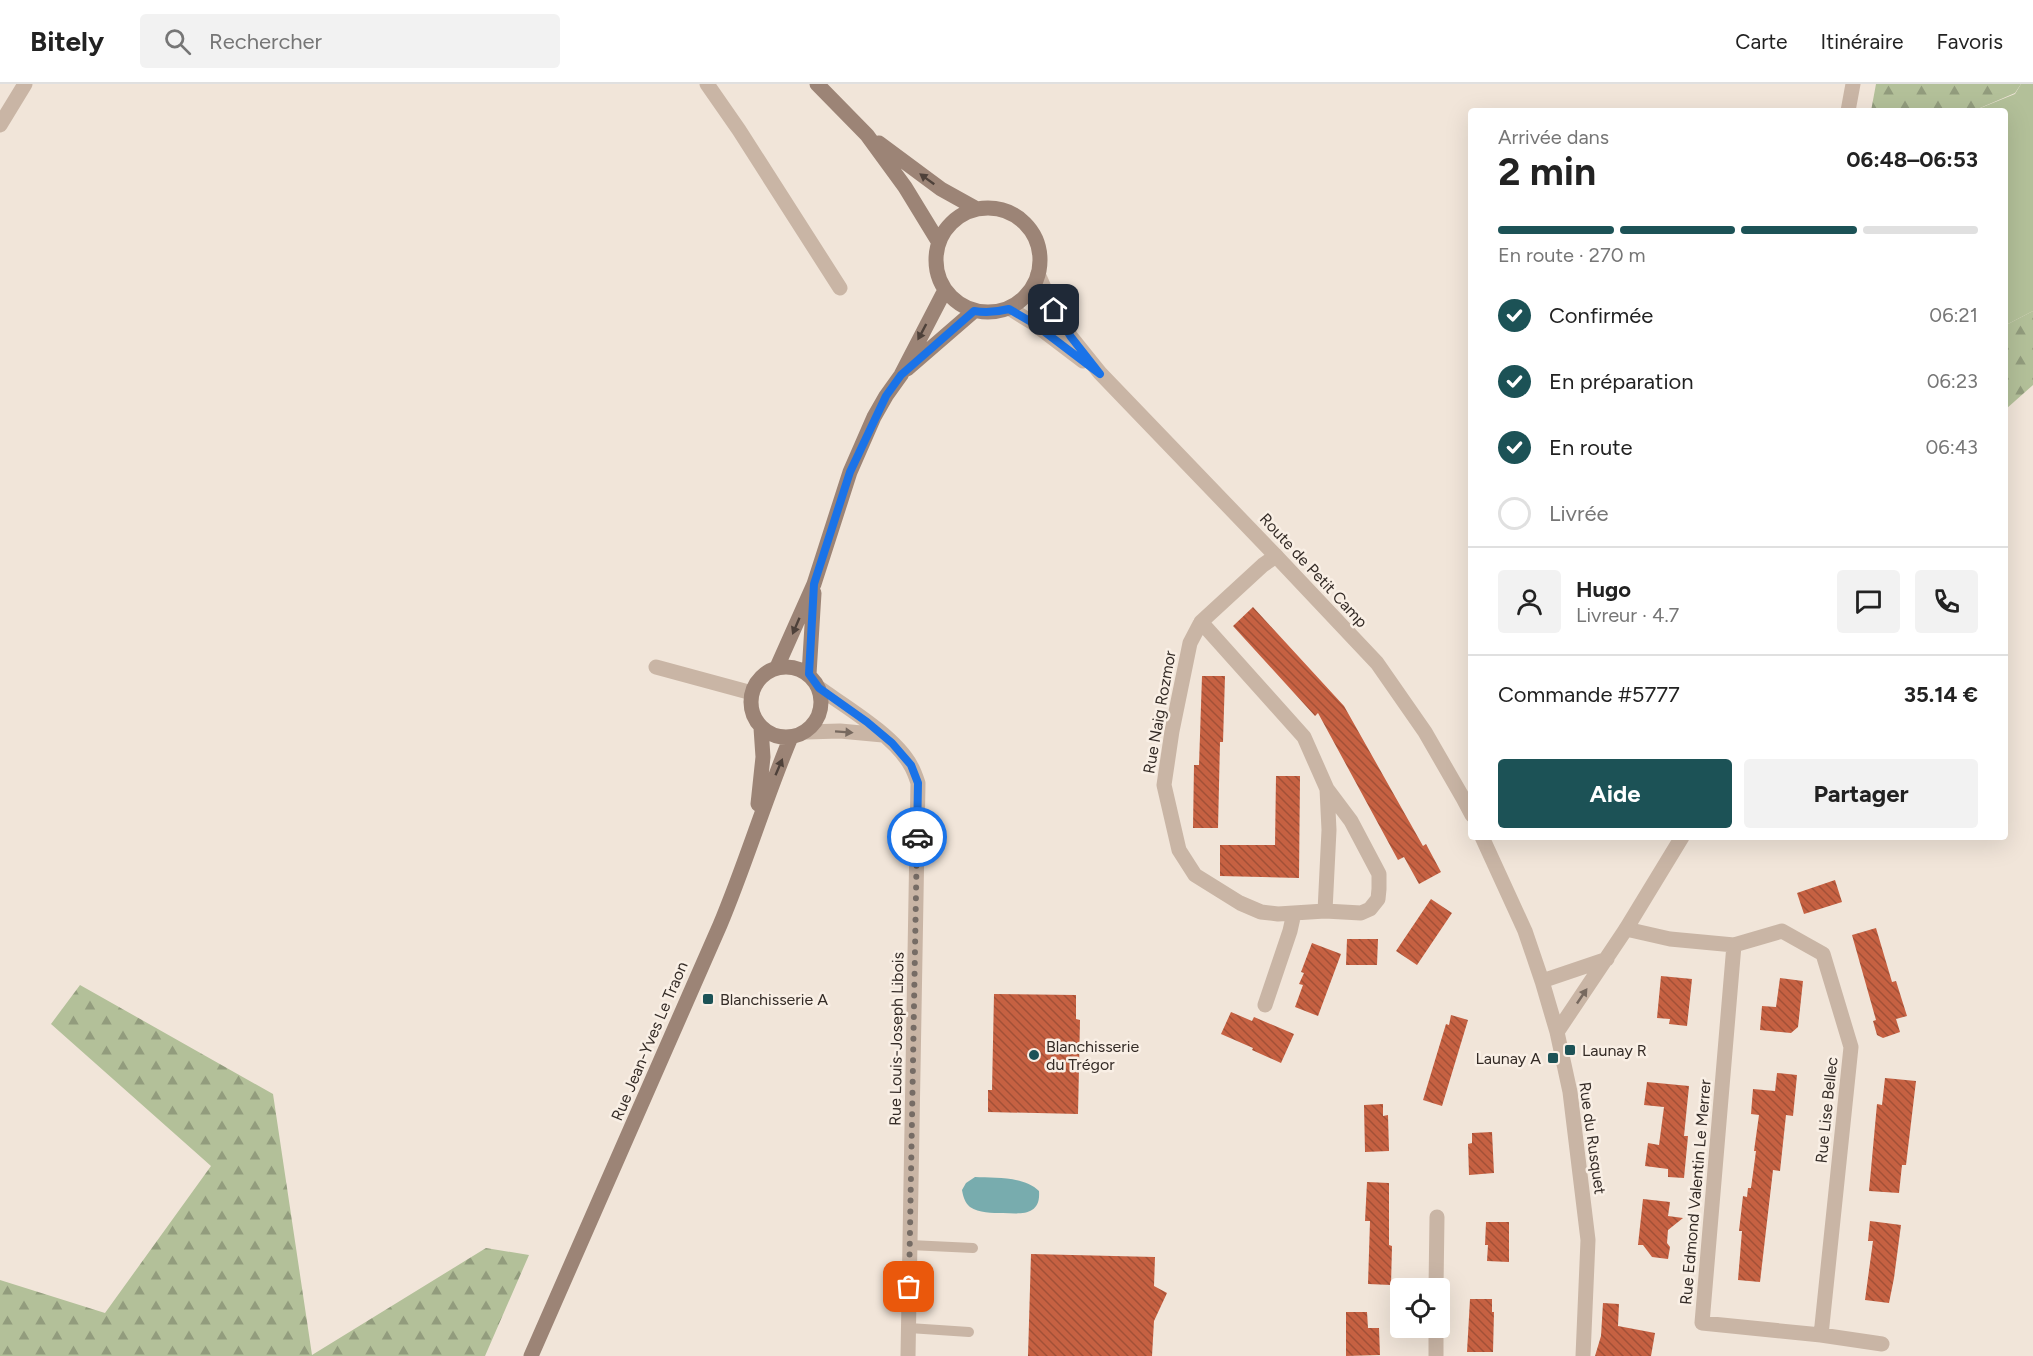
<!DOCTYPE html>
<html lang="fr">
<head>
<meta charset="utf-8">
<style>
  body { margin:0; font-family:Figtree,sans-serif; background:#f2f2f2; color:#222; height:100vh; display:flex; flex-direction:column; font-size:22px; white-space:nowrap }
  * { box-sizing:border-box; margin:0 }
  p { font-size:20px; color:#767676 }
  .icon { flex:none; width:33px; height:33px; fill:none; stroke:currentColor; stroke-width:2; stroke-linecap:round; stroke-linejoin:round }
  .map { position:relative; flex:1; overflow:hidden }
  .panel { position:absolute; left:1468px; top:24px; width:540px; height:732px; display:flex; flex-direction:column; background:#fff; border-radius:6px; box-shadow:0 6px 24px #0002 }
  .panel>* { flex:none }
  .fabs { position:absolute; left:1390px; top:1194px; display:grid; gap:12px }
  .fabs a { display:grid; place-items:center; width:60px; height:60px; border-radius:6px; background:#fff; box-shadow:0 6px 24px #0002; font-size:30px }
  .pin { position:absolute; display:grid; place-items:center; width:51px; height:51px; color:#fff; margin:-26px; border-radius:12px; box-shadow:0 3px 9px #0006 }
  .courier { position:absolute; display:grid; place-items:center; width:60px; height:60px; margin:-30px; border:4px solid #1a73e8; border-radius:50%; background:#fff; color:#222; box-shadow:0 2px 8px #0007 }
  .head em { font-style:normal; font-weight:700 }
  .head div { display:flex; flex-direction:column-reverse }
  .head { display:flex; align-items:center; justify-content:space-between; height:102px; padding:0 30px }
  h1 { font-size:39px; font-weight:700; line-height:45px }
  .bar { display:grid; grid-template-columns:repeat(4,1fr); gap:9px 6px; align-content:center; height:72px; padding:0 30px }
  .bar i { height:8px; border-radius:4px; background:#e0e0e0 }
  .bar .selected { background:#1c5256 }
  .bar p { grid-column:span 4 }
  .line { display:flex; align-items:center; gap:15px; padding:0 30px; border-top:2px solid #e0e0e0 }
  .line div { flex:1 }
  .round { display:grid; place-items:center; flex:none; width:63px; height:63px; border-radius:6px; background:#f2f2f2 }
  ol { padding:0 30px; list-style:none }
  li { display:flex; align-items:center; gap:18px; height:66px }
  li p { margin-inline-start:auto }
  li .icon { padding:6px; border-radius:50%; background:#1c5256; color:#fff; stroke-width:4 }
  li:last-child { color:#767676 }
  li i { width:33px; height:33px; border:3px solid #e0e0e0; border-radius:50% }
  .action { display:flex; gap:12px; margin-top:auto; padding:12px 30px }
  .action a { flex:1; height:69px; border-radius:6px; background:#1c5256; color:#fff; font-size:24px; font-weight:700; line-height:69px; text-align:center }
  .action a+a { background:#f2f2f2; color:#222 }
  header { display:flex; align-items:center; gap:36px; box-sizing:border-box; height:84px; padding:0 30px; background:#fff; border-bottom:2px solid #e0e0e0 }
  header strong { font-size:28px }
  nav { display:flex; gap:33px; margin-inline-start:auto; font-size:21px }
  .search { width:420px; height:54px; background:#f2f2f2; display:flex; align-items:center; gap:15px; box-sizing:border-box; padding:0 21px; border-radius:6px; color:#767676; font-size:22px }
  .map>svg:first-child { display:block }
  .green { fill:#b3c099 }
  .forest { fill:url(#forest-firs) }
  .water { fill:#78acae }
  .building { fill:url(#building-back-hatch) }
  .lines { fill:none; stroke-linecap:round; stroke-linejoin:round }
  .service { stroke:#c9b5a5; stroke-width:10 }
  .minor { stroke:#c9b5a5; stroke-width:15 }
  .tertiary { stroke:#c9b5a5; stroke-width:15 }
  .secondary { stroke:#9c8476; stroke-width:15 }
  .oneway { fill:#4e413a }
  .oneway2 { fill:#77695f }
  .done { stroke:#766c65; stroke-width:6; stroke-dasharray:0 10.8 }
  .route { stroke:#1a73e8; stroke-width:8 }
  .poi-dot { fill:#1c5256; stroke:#f9efe5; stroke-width:2 }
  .labels { text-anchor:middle; stroke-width:5; stroke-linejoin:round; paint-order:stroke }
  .street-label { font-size:16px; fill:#342b26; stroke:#f9efe5 }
  .poi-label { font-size:16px; fill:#342b26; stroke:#f9efe5; text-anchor:start }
</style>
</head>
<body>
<header>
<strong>Bitely</strong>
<div class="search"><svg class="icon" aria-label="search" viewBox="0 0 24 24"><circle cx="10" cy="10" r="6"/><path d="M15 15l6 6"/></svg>Rechercher</div>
<nav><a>Carte</a><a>Itinéraire</a><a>Favoris</a></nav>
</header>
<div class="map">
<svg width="2033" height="1272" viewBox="0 0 2033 1272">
  <defs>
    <pattern id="forest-firs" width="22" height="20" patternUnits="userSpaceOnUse" patternTransform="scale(1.5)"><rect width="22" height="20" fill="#b3c099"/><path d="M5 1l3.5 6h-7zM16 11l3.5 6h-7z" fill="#929c7d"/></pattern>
    <pattern id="building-back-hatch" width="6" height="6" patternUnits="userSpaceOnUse" patternTransform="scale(1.5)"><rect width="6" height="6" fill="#c66142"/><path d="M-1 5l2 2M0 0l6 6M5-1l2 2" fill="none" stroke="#a25037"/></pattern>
  </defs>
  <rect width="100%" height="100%" fill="#f1e5d9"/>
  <path class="green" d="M 2021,0 L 2033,0 L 2033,227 L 2006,241 L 2006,27 L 1973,27 L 2015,10 Z"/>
  <path class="forest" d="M 1876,0 L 2021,0 L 2015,9 L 1973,27 L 1871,27 Z
    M 2033,227 L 2033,301 L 2006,325 L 2006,241 Z
    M 80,901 L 273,1010 L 312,1271 L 486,1164 L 529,1171 L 485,1272 L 0,1272 L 0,1196 L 105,1229 L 211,1082 L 51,940 Z"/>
  <path class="water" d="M 975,1093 C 994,1094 1024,1092 1039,1107 C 1041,1132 1021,1130 1003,1129 C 992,1129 979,1129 970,1123 C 965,1119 963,1112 962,1106 L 966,1099 Z"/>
  <path class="building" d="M 1253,523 L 1344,622 L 1423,762 L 1426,760 L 1441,788 L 1419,800 L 1404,773 L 1398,776 L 1318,629 L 1315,632 L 1233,542 Z
    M 1202,592 L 1225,592 L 1223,658 L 1220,658 L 1218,744 L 1193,744 L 1194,681 L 1199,681 Z
    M 1276,692 L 1300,692 L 1299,794 L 1220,792 L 1220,761 L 1275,761 Z
    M 1835,796 L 1842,818 L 1804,830 L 1797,809 Z
    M 1431,815 L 1452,829 L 1417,881 L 1396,867 Z
    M 1876,844 L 1892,898 L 1896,897 L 1907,932 L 1896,935 L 1900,948 L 1883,954 L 1877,951 L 1873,937 L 1876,936 L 1852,851 Z
    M 1347,855 L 1378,855 L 1377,881 L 1346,881 Z
    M 1312,859 L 1341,870 L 1318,932 L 1295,923 L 1303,901 L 1299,900 L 1304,889 L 1301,888 Z
    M 1661,892 L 1692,895 L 1687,942 L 1669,940 L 1670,935 L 1657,934 Z
    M 1780,894 L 1803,897 L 1798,943 L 1791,949 L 1760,946 L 1762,922 L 1776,923 Z
    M 994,910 L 1076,911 L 1076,935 L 1080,936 L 1078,1030 L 988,1028 L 988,1006 L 992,1006 Z
    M 1231,928 L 1252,937 L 1254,933 L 1294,950 L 1281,979 L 1252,966 L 1253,964 L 1221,950 Z
    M 1451,931 L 1468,936 L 1442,1022 L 1423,1016 L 1446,940 L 1449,941 Z
    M 1777,989 L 1797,991 L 1793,1032 L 1786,1031 L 1780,1087 L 1773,1086 L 1760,1198 L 1738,1196 L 1742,1147 L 1739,1147 L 1743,1112 L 1747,1113 L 1748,1104 L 1751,1104 L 1756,1067 L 1754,1067 L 1759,1031 L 1751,1030 L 1753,1005 L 1775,1007 Z
    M 1885,994 L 1916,997 L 1906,1081 L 1902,1081 L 1899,1109 L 1869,1107 L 1877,1020 L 1882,1021 Z
    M 1647,998 L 1689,1002 L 1684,1052 L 1688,1052 L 1684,1094 L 1668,1093 L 1668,1085 L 1645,1082 L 1648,1059 L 1659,1061 L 1664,1023 L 1644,1021 Z
    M 1383,1020 L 1383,1032 L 1388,1031 L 1389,1067 L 1365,1068 L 1364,1021 Z
    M 1492,1048 L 1494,1089 L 1469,1091 L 1468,1060 L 1472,1059 L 1472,1049 Z
    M 1367,1098 L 1389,1099 L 1389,1161 L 1392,1162 L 1391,1201 L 1368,1200 L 1370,1137 L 1365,1137 Z
    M 1643,1115 L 1670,1118 L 1668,1132 L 1683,1134 L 1668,1146 L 1667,1159 L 1670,1163 L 1668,1175 L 1652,1173 L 1643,1161 L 1638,1161 Z
    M 1870,1137 L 1901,1141 L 1894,1194 L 1889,1219 L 1865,1216 L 1873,1157 L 1868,1157 Z
    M 1486,1138 L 1509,1138 L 1509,1178 L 1487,1177 L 1488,1161 L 1485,1161 Z
    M 1031,1170 L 1155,1173 L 1154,1202 L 1167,1209 L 1154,1237 L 1152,1272 L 1028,1272 Z
    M 1470,1215 L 1492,1215 L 1492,1228 L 1494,1228 L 1493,1268 L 1467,1268 Z
    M 1603,1219 L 1619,1220 L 1618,1242 L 1655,1249 L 1651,1272 L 1595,1272 L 1601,1252 Z
    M 1346,1228 L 1367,1228 L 1368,1244 L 1379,1244 L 1380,1271 L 1346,1272 Z"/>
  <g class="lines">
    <path class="service" d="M 910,1161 L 973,1164
      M 909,1244 L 969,1248"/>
    <path class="minor" d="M 707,0 L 739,46 L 840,204
      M 0,41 L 25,0
      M 1201,538 L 1304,653 L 1327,705 L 1329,746 L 1325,827 L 1278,830 L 1261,828 L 1240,819 L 1195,791 L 1179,766 L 1164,701 L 1172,647 L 1190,559 L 1201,538 L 1263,481 L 1276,472
      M 656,583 L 752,609
      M 819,604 C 846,623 895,652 911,682 C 914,687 916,693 918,699 L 908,1272
      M 806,648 L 840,647 L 883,651
      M 1325,827 L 1361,829 L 1370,825 L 1378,815 L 1379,805 L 1379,790 L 1351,737 L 1327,705
      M 1626,845 L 1670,855 L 1734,861 L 1782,847 L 1823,870 L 1851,963 L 1821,1251
      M 1734,861 L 1702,1239 L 1821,1251 L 1882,1260
      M 1265,921 L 1290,847 L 1294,829
      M 1436,1204 L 1437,1133
      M 1436,1272 L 1436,1244"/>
    <path class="tertiary" d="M 1848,27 L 1853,0
      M 1038,190 L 1054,226 L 1071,253 L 1100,289 L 1276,472 L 1377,579 L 1425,648 L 1463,714 L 1472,731
      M 1009,224 L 1033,239 L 1083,277
      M 1482,753 L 1525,847 L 1542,897 L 1557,948 L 1570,1008 L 1588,1156 L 1583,1272
      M 1542,897 L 1607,875
      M 1557,948 L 1626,845 L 1682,753"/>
    <path class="secondary" d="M 817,0 L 867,51 L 905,103 L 938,157
      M 879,59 L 941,105 L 977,125
      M936 176a52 52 0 1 1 104 0a52 52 0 1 1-104 0Z
      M 907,285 L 974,227
      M751 618a35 35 0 1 1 70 0a35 35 0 1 1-70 0Z
      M 777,583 L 814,500 L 850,388 L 874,333 L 886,312 L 901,291 L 945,206
      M 809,590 L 814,509
      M 758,720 L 763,673 L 761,644
      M 531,1272 L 720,841 C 746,779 765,715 791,653"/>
  </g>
  <defs><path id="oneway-solid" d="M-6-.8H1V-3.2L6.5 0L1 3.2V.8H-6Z" transform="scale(1.5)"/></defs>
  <g class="oneway">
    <use href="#oneway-solid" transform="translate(927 95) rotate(-144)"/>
    <use href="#oneway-solid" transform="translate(922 248) rotate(118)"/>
    <use href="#oneway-solid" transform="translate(796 542) rotate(113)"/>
    <use href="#oneway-solid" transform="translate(779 683) rotate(-67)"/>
  </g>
  <g class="oneway2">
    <use href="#oneway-solid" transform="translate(844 648) rotate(4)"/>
    <use href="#oneway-solid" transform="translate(1582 912) rotate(-56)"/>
  </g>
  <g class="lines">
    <path class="done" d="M 909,1203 L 917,753"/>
    <path class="route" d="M 917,753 L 918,699 L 911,681 L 892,659 L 867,638 L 819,604 L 809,590 L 814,500 L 850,388 L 886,312 L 901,291 L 974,227 C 987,229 997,228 1009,225 L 1033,239 L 1100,290 L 1071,253 L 1054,226"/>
  </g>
  <g class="poi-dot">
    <rect x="702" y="909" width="12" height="12" rx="3"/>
    <rect x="1564" y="960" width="12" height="12" rx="3"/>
    <circle cx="1034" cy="971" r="6"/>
    <rect x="1547" y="968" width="12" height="12" rx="3"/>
  </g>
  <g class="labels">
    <g class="street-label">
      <text transform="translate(1314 486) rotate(47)" y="6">Route de Petit Camp</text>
      <text transform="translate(1159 628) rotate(-80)" y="6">Rue Naig Rozmor</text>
      <text transform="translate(896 955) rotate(-89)" y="6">Rue Louis-Joseph Libois</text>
      <text transform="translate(649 957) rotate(-67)" y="6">Rue Jean-Yves Le Traon</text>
      <text transform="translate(1826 1026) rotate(-84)" y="6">Rue Lise Bellec</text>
      <text transform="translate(1593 1054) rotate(82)" y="6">Rue du Rusquet</text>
      <text transform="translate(1695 1108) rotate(-85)" y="6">Rue Edmond Valentin Le Merrer</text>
    </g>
    <g class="poi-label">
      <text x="720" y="921">Blanchisserie A</text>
      <text x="1046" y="968">Blanchisserie<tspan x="1046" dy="18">du Trégor</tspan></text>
      <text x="1582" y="972">Launay R</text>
      <text x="1541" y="980" text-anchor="end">Launay A</text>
    </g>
  </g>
</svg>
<div class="fabs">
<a><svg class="icon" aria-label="locate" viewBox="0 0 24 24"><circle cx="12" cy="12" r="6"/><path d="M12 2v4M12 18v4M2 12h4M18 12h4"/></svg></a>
</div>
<div class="pin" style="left:909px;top:1203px;background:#ea580c"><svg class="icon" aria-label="bag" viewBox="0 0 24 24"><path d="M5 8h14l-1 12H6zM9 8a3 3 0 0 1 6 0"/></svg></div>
<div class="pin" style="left:1054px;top:226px;background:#1f2937"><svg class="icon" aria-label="home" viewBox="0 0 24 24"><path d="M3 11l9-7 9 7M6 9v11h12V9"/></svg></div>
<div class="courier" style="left:917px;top:753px"><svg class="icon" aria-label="car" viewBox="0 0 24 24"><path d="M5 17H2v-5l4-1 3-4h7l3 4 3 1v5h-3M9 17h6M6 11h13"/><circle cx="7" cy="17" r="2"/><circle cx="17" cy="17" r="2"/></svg></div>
<section class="panel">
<div class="head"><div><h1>2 min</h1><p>Arrivée dans</p></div><em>06:48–06:53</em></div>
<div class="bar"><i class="selected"></i><i class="selected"></i><i class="selected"></i><i></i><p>En route · 270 m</p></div>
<ol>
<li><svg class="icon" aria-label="check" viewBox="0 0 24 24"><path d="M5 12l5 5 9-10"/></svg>Confirmée<p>06:21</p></li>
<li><svg class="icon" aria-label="check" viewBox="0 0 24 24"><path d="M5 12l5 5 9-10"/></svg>En préparation<p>06:23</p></li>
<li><svg class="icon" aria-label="check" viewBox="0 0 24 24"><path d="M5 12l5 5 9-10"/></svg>En route<p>06:43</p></li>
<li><i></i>Livrée</li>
</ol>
<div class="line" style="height:108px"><a class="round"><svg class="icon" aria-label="person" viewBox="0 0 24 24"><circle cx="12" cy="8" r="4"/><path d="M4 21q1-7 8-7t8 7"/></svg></a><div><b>Hugo</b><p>Livreur · 4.7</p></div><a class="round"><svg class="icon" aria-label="chat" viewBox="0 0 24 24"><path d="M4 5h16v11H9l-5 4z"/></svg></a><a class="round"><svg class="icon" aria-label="phone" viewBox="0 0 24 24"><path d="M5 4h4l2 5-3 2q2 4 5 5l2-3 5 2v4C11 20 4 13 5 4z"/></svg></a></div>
<div class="line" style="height:78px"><div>Commande #5777</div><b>35.14 €</b></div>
<div class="action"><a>Aide</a><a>Partager</a></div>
</section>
</div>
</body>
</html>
